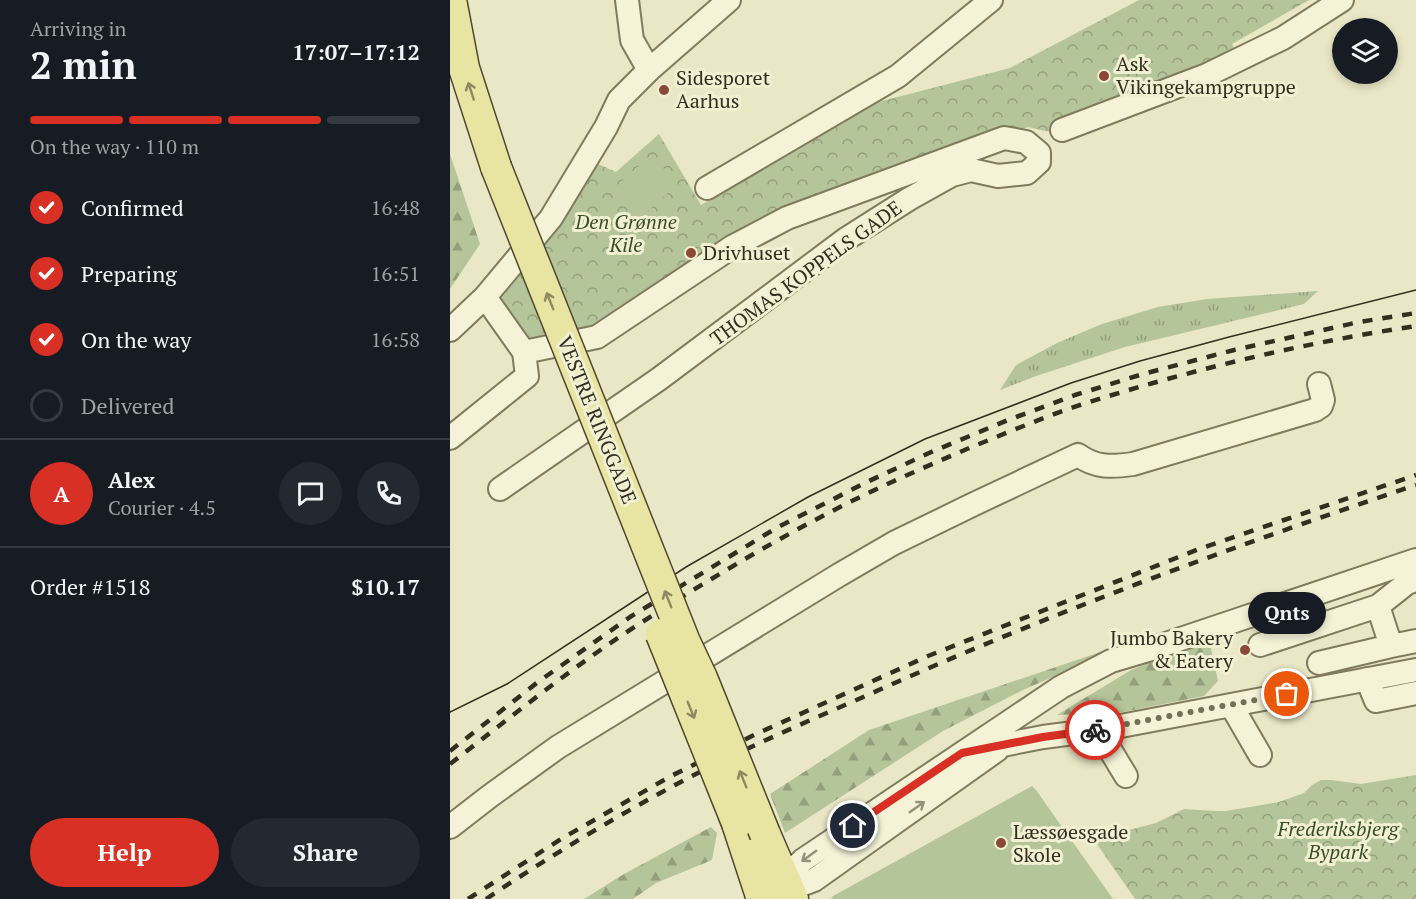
<!DOCTYPE html>
<html lang="en">
<head>
<meta charset="utf-8">
<style>
  body { margin:0; font-family:"PT Serif",serif; background:#242831; color:#f1f3f6; height:100vh; display:flex; flex-direction:column; font-size:22px; white-space:nowrap }
  * { box-sizing:border-box; margin:0 }
  p { font-size:20px; color:#9ea1a6 }
  .icon { flex:none; width:33px; height:33px; fill:none; stroke:currentColor; stroke-width:2; stroke-linecap:round; stroke-linejoin:round }
  .map { position:relative; flex:1; overflow:hidden }
  .details { display:flex; flex-direction:column; background:#171b24; width:450px }
  .details>* { flex:none }
  .controls { position:absolute; left:882px; top:18px; display:grid; gap:12px }
  .controls a { display:grid; place-items:center; width:66px; height:66px; border-radius:50%; background:#171b24; box-shadow:0 3px 9px #0003; font-size:30px }
  .pin { position:absolute; display:grid; place-items:center; width:51px; height:51px; color:#fff; margin:-26px; border:3px solid #fff; border-radius:50%; box-shadow:0 2px 6px #0007 }
  .courier { position:absolute; display:grid; place-items:center; width:60px; height:60px; margin:-30px; border:4px solid #d93025; border-radius:50%; background:#fff; color:#222; box-shadow:0 2px 8px #0007 }
  .bubble { position:absolute; height:42px; border-radius:21px; background:#171b24; box-shadow:0 3px 9px #0003; font-size:20px; font-weight:600; line-height:42px; text-align:center }
  .head em { font-style:normal; font-weight:600 }
  .head div { display:flex; flex-direction:column-reverse }
  .head { display:flex; align-items:center; justify-content:space-between; height:102px; padding:0 30px }
  h1 { font-size:39px; font-weight:600; line-height:45px }
  .bar { display:grid; grid-template-columns:repeat(4,1fr); gap:9px 6px; align-content:center; height:72px; padding:0 30px }
  .bar i { height:8px; border-radius:4px; background:#363941 }
  .bar .on { background:#d93025 }
  .bar p { grid-column:span 4 }
  .line { display:flex; align-items:center; gap:15px; padding:0 30px; border-top:2px solid #363941 }
  .line div { flex:1 }
  .round { display:grid; place-items:center; flex:none; width:63px; height:63px; border-radius:32px; background:#242831 }
  ol { padding:0 30px; list-style:none }
  li { display:flex; align-items:center; gap:18px; height:66px }
  li p { margin-inline-start:auto }
  li .icon { padding:6px; border-radius:50%; background:#d93025; color:#fff; stroke-width:4 }
  li:last-child { color:#9ea1a6 }
  li i { width:33px; height:33px; border:3px solid #363941; border-radius:50% }
  .action { display:flex; gap:12px; margin-top:auto; padding:12px 30px }
  .action a { flex:1; height:69px; border-radius:36px; background:#d93025; color:#fff; font-size:24px; font-weight:600; line-height:69px; text-align:center }
  .action a+a { background:#242831; color:#f1f3f6 }
  main { display:flex; flex:1; min-height:0 }
  .map>svg:first-child { display:block }
  .grass { fill:url(#grass-tufts) }
  .forest { fill:url(#forest-firs) }
  .park { fill:url(#park-crowns) }
  .garden { fill:url(#garden-dots) }
  .pitch { fill:#b5c59a }
  .lines { fill:none; stroke-linecap:round; stroke-linejoin:round }
  .minor-casing { stroke:#817a5d; stroke-width:26 }
  .major-casing { stroke:#504731; stroke-width:33 }
  .minor { stroke:#f4f3d7; stroke-width:22 }
  .major { stroke:#e8e4a1; stroke-width:30 }
  .tram { stroke:#332e1f; stroke-width:1.5 }
  .rail { stroke:#332e1f; stroke-width:4.5; stroke-dasharray:10 10; stroke-linecap:butt }
  .major-bridge-casing { stroke:#504731; stroke-width:33; stroke-linecap:butt }
  .major-bridge { stroke:#e8e4a1; stroke-width:30 }
  .oneway { stroke:#8e8960 }
  .oneway2 { stroke:#94907b }
  .done { stroke:#736f59; stroke-width:6; stroke-dasharray:0 10.8 }
  .route { stroke:#d93025; stroke-width:8 }
  .poi-dot { fill:#894934; stroke:#f1f0d3; stroke-width:2 }
  .labels { text-anchor:middle; stroke-width:6; stroke-linejoin:round; paint-order:stroke }
  .poi-label { font-size:20px; fill:#332e1f; stroke:#f1f0d3; text-anchor:start }
  .park-label { font-size:20px; font-style:italic; fill:#3a4d28; stroke:#f1f0d3 }
  .street-label { font-size:20px; fill:#332e1f; stroke:#f1f0d3 }
</style>
</head>
<body>
<main>
<section class="details">
<div class="head"><div><h1>2 min</h1><p>Arriving in</p></div><em>17:07–17:12</em></div>
<div class="bar"><i class="on"></i><i class="on"></i><i class="on"></i><i></i><p>On the way · 110 m</p></div>
<ol>
<li><svg class="icon" aria-label="check" viewBox="0 0 24 24"><path d="M5 12l5 5 9-10"/></svg>Confirmed<p>16:48</p></li>
<li><svg class="icon" aria-label="check" viewBox="0 0 24 24"><path d="M5 12l5 5 9-10"/></svg>Preparing<p>16:51</p></li>
<li><svg class="icon" aria-label="check" viewBox="0 0 24 24"><path d="M5 12l5 5 9-10"/></svg>On the way<p>16:58</p></li>
<li><i></i>Delivered</li>
</ol>
<div class="line" style="height:108px"><b class="round" style="background:#d93025;color:#fff">A</b><div><b>Alex</b><p>Courier · 4.5</p></div><a class="round"><svg class="icon" aria-label="chat" viewBox="0 0 24 24"><path d="M4 5h16v11H9l-5 4z"/></svg></a><a class="round"><svg class="icon" aria-label="phone" viewBox="0 0 24 24"><path d="M5 4h4l2 5-3 2q2 4 5 5l2-3 5 2v4C11 20 4 13 5 4z"/></svg></a></div>
<div class="line" style="height:78px"><div>Order #1518</div><b>$10.17</b></div>
<div class="action"><a>Help</a><a>Share</a></div>
</section>
<div class="map">
<svg width="966" height="899" viewBox="0 0 966 899">
  <defs>
    <pattern id="grass-tufts" width="24" height="20" patternUnits="userSpaceOnUse" patternTransform="scale(1.5)"><rect width="24" height="20" fill="#b5c59a"/><path d="M3 7l-1-3M5 7V3M7 7l1-3M15 17l-1-3M17 17v-4M19 17l1-3" fill="none" stroke="#94a07d"/></pattern>
    <pattern id="forest-firs" width="22" height="20" patternUnits="userSpaceOnUse" patternTransform="scale(1.5)"><rect width="22" height="20" fill="#b5c59a"/><path d="M5 1l3.5 6h-7zM16 11l3.5 6h-7z" fill="#94a07d"/></pattern>
    <pattern id="park-crowns" width="20" height="18" patternUnits="userSpaceOnUse" patternTransform="scale(1.5)"><rect width="20" height="18" fill="#b5c59a"/><path d="M2 6a3 3 0 1 1 6 0M12 15a3 3 0 1 1 6 0" fill="none" stroke="#94a07d"/></pattern>
    <pattern id="garden-dots" width="8" height="8" patternUnits="userSpaceOnUse" patternTransform="scale(1.5)"><rect width="8" height="8" fill="#b5c59a"/><path d="M2 2h.1M6 6h.1" fill="none" stroke="#94a07d" stroke-width="1.8" stroke-linecap="round"/></pattern>
  </defs>
  <rect width="100%" height="100%" fill="#e9e7c5"/>
  <path class="grass" d="M 868,291 L 854,304 L 675,347 L 586,376 L 550,390 L 566,365 L 607,343 L 652,324 L 708,307 L 757,299 Z"/>
  <path class="forest" d="M 0,154 L 30,244 L 0,289 Z
    M 701,635 L 575,689 L 493,731 L 335,833 L 320,794 L 419,730 Z
    M 760,644 L 768,681 L 754,696 L 673,712 L 607,715 L 681,670 L 716,656 Z
    M 261,827 L 267,833 L 262,860 L 206,883 L 183,899 L 134,899 L 174,874 Z"/>
  <path class="park" d="M 689,0 L 859,0 L 782,44 L 788,57 L 612,133 L 595,131 L 578,127 L 512,149 L 427,180 L 142,331 L 73,346 L 46,304 L 101,237 L 146,163 L 166,172 L 209,134 L 251,205 L 428,102 L 560,68 Z
    M 966,775 L 966,899 L 685,899 L 640,834 L 647,835 L 671,832 L 706,823 L 734,809 L 765,811 L 776,811 L 829,802 L 854,793 L 862,785 L 871,780 L 881,780 L 911,784 Z"/>
  <path class="garden" d="M 715,76 L 718,83 L 649,110 L 646,101 Z"/>
  <path class="pitch" d="M 201,155 L 228,184 L 188,220 L 161,191 Z
    M 582,786 L 586,790 L 663,899 L 381,899 L 383,896 Z"/>
  <g class="lines">
    <g class="minor-casing">
      <path id="minor" d="M 177,0 L 182,40 L 199,70
        M 612,130 L 757,75 L 833,38 L 892,0
        M 257,188 L 448,76 L 541,0
        M 35,297 L 74,352 L 147,337 L 282,247 L 337,218 L 554,138 L 576,142 L 589,153 L 589,162 L 577,173 L 548,176 L 521,170 L 502,175 L 459,199 L 396,239 L 209,379 L 50,489
        M 0,330 L 35,297 L 101,218 L 156,127 L 169,100 L 199,70 L 279,0
        M 0,438 L 77,376 L 74,352
        M 928,606 L 957,583 L 966,580
        M 810,645 L 928,606 L 941,646 L 869,663
        M 941,646 L 966,641
        M 917,679 L 926,701 L 966,693
        M 781,705 L 810,755
        M 655,729 L 656,743 L 676,776
        M 522,751 L 593,737 L 655,729 L 966,670
        M 0,827 L 40,796 L 108,747 L 389,575 L 444,543 L 522,505 L 628,455 C 646,468 662,467 683,464 L 865,410 L 871,406 L 873,400 L 869,384
        M 325,887 L 353,860 L 611,687 L 661,661 L 698,650 L 966,560
        M 324,895 L 364,880 L 547,750"/>
    </g>
    <g class="major-casing">
      <path id="major" d="M 1,0 L 14,68 L 46,167
        M 287,823 L 312,899
        M 315,834 L 343,899"/>
    </g>
    <use href="#minor" class="minor"/>
    <use href="#major" class="major"/>
    <path class="tram" d="M 0,712 L 57,684 L 236,567 L 358,497 L 475,439 L 621,383 L 690,361 L 779,337 L 966,290"/>
    <path class="rail" d="M 0,751 L 88,682 L 180,617 L 328,527 L 419,481 L 479,453 L 558,420 L 625,395 L 693,374 L 784,350 L 909,322 L 966,313
      M 0,764 C 61,717 121,668 186,626 C 253,583 321,542 392,506 C 435,484 480,465 524,446 C 559,432 594,417 630,405 C 740,370 852,343 966,326
      M 18,899 L 111,839 L 221,776 L 304,735 L 478,656 L 749,549 L 966,475
      M 36,899 C 97,858 160,820 225,785 C 288,751 354,723 420,694 C 598,614 781,547 966,485"/>
    <g class="major-bridge-casing">
      <path id="major-bridge" d="M 46,167 L 235,642 L 252,678 L 315,834
        M 211,634 L 287,823"/>
    </g>
    <use href="#major-bridge" class="major-bridge"/>
  </g>
  <defs><path id="oneway-shaft" d="M-6 0H5M1.5-3L5.5 0L1.5 3" fill="none" stroke-width="1.6" stroke-linecap="round" stroke-linejoin="round" transform="scale(1.5)"/></defs>
  <g class="oneway">
    <use href="#oneway-shaft" transform="translate(21 91) rotate(-108)"/>
    <use href="#oneway-shaft" transform="translate(100 301) rotate(-112)"/>
    <use href="#oneway-shaft" transform="translate(218 599) rotate(-112)"/>
    <use href="#oneway-shaft" transform="translate(241 710) rotate(68)"/>
    <use href="#oneway-shaft" transform="translate(293 779) rotate(-112)"/>
  </g>
  <g class="oneway2">
    <use href="#oneway-shaft" transform="translate(467 807) rotate(-35)"/>
    <use href="#oneway-shaft" transform="translate(359 856) rotate(144)"/>
  </g>
  <g class="lines">
    <path class="done" d="M 645,730 L 837,694"/>
    <path class="route" d="M 403,826 L 512,753 L 593,737 L 645,730"/>
  </g>
  <g class="poi-dot">
    <circle cx="654" cy="76" r="6"/>
    <circle cx="214" cy="90" r="6"/>
    <circle cx="241" cy="253" r="6"/>
    <circle cx="795" cy="650" r="6"/>
    <circle cx="551" cy="843" r="6"/>
  </g>
  <g class="labels">
    <g class="poi-label">
      <text x="666" y="71">Ask<tspan x="666" dy="23">Vikingekampgruppe</tspan></text>
      <text x="226" y="85">Sidesporet<tspan x="226" dy="23">Aarhus</tspan></text>
      <text x="253" y="260">Drivhuset</text>
      <text x="783" y="645" text-anchor="end">Jumbo Bakery<tspan x="783" dy="23">&amp; Eatery</tspan></text>
      <text x="563" y="839">Læssøesgade<tspan x="563" dy="23">Skole</tspan></text>
    </g>
    <g class="park-label">
      <text x="176" y="229">Den Grønne<tspan x="176" dy="23">Kile</tspan></text>
      <text x="888" y="836">Frederiksbjerg<tspan x="888" dy="23">Bypark</tspan></text>
    </g>
    <g class="street-label">
      <text transform="translate(356 273) rotate(-36)" y="7">THOMAS KOPPELS GADE</text>
      <text transform="translate(147 420) rotate(68)" y="7">VESTRE RINGGADE</text>
    </g>
  </g>
</svg>
<div class="controls">
<a><svg class="icon" aria-label="layers" viewBox="0 0 24 24"><path d="M12 4l9 5-9 5-9-5zM3 14l9 5 9-5"/></svg></a>
</div>
<div class="pin" style="left:837px;top:694px;background:#ea580c"><svg class="icon" aria-label="bag" viewBox="0 0 24 24"><path d="M5 8h14l-1 12H6zM9 8a3 3 0 0 1 6 0"/></svg></div>
<div class="pin" style="left:403px;top:826px;background:#1f2937"><svg class="icon" aria-label="home" viewBox="0 0 24 24"><path d="M3 11l9-7 9 7M6 9v11h12V9"/></svg></div>
<div class="courier" style="left:645px;top:730px"><svg class="icon" aria-label="bike" viewBox="0 0 24 24"><circle cx="6" cy="16" r="4"/><circle cx="18" cy="16" r="4"/><path d="M6 16l4-8h5l3 8M10 8l3 8H6M13 5h3"/></svg></div>
<div class="bubble" style="left:798px;top:592px;width:78px">Qnts</div>
</div>
</main>
</body>
</html>
